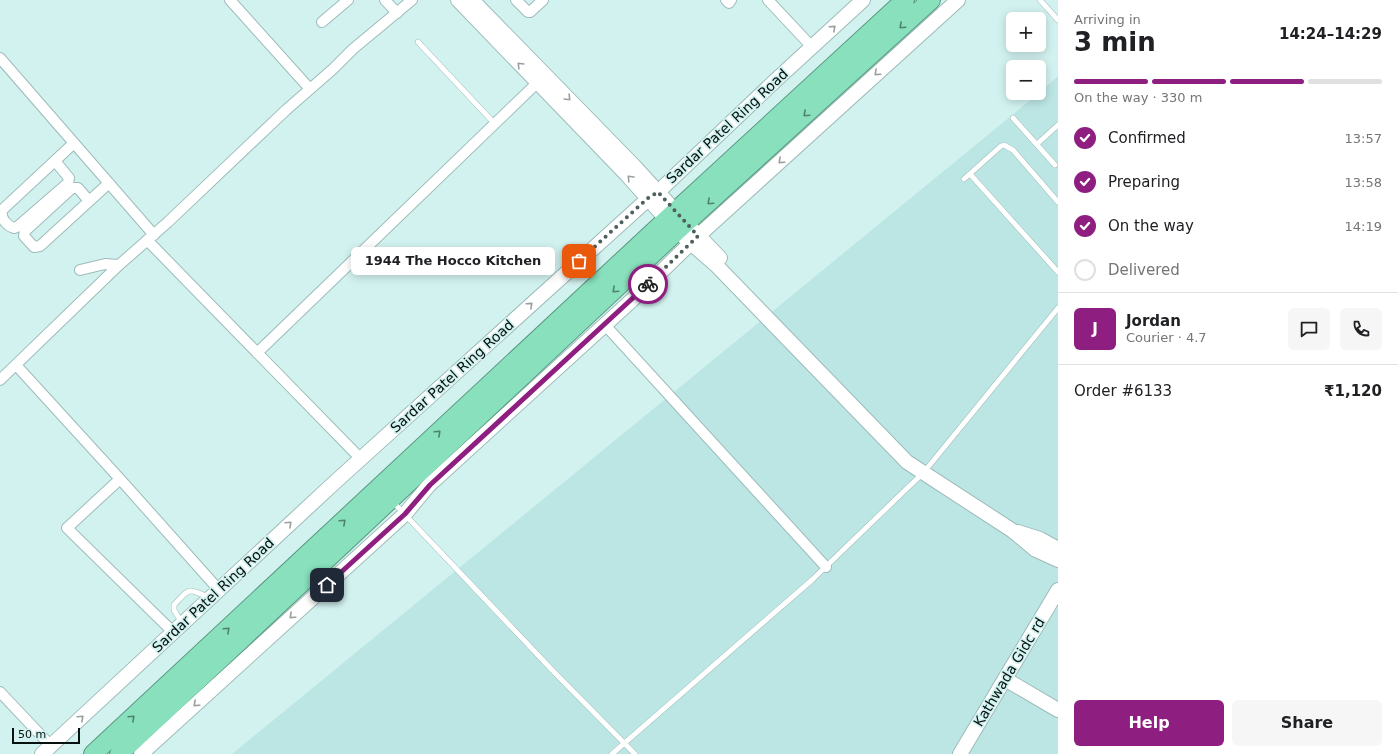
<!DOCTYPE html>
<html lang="en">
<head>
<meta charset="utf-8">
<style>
  body { margin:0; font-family:"DejaVu Sans",sans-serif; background:#f6f6f6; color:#202124; height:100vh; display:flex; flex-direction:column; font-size:15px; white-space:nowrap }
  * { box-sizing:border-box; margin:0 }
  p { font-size:13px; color:#757577 }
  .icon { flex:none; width:22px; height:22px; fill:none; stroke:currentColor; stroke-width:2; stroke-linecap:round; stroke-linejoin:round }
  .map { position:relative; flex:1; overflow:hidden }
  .sheet { display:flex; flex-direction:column; background:#fff; width:340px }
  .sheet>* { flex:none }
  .tools { position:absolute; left:1006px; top:12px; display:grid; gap:8px }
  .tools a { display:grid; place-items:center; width:40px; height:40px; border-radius:6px; background:#fff; box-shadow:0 2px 10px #0003; font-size:20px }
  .scale { position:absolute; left:12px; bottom:10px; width:68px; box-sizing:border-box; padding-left:4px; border:2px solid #061110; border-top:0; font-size:11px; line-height:14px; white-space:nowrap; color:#061110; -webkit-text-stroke:3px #d2f2f0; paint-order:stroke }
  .pin { position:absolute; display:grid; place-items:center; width:34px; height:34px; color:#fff; margin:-17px; border-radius:8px; box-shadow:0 2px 6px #0006 }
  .courier { position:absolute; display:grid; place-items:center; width:40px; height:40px; margin:-20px; border:3px solid #8e1f81; border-radius:50%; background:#fff; color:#222; box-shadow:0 1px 5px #0007 }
  .bubble { position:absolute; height:28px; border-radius:6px; background:#fff; box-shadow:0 2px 10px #0003; font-size:13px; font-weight:700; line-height:28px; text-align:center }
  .headline em { font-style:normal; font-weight:700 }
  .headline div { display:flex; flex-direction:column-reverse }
  .headline { display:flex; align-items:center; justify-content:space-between; height:68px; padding:0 16px }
  h1 { font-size:26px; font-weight:700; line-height:30px }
  .bar { display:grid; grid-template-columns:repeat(4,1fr); gap:6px 4px; align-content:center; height:48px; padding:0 16px }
  .bar i { height:5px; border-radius:3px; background:#e0e0e0 }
  .bar .on { background:#8e1f81 }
  .bar p { grid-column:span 4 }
  .line { display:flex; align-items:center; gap:10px; padding:0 16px; border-top:1px solid #e0e0e0 }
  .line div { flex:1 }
  .round { display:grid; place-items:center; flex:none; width:42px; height:42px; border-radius:6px; background:#f6f6f6 }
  ol { padding:0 16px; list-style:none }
  li { display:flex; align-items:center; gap:12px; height:44px }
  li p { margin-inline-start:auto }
  li .icon { padding:4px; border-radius:50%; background:#8e1f81; color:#fff; stroke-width:4 }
  li:last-child { color:#757577 }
  li i { width:22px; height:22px; border:2px solid #e0e0e0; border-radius:50% }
  .button { display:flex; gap:8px; margin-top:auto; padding:8px 16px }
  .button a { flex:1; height:46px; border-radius:6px; background:#8e1f81; color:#fff; font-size:16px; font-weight:700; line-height:46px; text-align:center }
  .button a+a { background:#f6f6f6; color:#202124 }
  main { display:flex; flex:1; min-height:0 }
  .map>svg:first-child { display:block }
  .built { fill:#bce6e4 }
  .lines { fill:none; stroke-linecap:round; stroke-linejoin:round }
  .lane-casing { stroke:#9dbbba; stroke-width:6 }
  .street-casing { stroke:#9dbbba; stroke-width:12 }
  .secondary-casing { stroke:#9dbbba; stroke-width:16 }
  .highway-casing { stroke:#5a9880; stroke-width:20 }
  .lane { stroke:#fff; stroke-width:5 }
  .street { stroke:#fff; stroke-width:10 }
  .secondary { stroke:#fff; stroke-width:14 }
  .highway { stroke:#88e0bc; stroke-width:18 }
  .oneway { stroke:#4e836f }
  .oneway2 { stroke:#9ba09f }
  .done { stroke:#4d605e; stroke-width:4; stroke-dasharray:0 7.2 }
  .route { stroke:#8e1f81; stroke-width:5 }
  .labels { text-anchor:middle; stroke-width:3.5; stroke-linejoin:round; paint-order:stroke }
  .street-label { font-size:14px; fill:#061110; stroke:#d2f2f0 }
</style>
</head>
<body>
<main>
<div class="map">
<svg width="1058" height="754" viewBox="0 0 1058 754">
  <rect width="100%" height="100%" fill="#d2f2f0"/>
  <path class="built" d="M 1058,76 L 1058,754 L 232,754 L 1039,93 Z"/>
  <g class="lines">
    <g class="lane-casing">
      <path id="lane" d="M 1040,0 L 1058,20
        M 418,42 L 495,124
        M 1013,118 L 1055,165
        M 1037,144 L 1058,125
        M 970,174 L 1058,272
        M 964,179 L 1001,146 L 1004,145 L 1013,150 L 1058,202
        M 393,502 L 555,673 L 635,754
        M 182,623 L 174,610 L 174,605 C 189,589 187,587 208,597
        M 612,754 L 813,579 L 924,472 L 1058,308"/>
    </g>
    <g class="street-casing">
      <path id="street" d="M 230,0 L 310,89
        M 385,0 L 397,13
        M 516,0 L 528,12 L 530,12 L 543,0
        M 726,0 L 729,3 L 731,0
        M 768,0 L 812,47
        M 322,22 L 348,0
        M 0,58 L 154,235
        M 55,161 L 69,178 L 68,183 L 17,227 L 14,228 C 7,226 0,218 2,210 L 74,143
        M 89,201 L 78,188 L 72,188 L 25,231 L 24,236 L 34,247 L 40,246 L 109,183
        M 147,240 L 361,459
        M 80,270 L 105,264 L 119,265
        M 605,325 L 826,567
        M 257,353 L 537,83
        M 16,365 L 120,479 L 219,590
        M 0,380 L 119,265 L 168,222 L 286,110 L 333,69 L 353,49 L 412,0
        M 120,479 L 67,528 L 173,632
        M 0,692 L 51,746"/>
    </g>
    <g class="secondary-casing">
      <path id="secondary" d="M 458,0 L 627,175 L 677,231 L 716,265 L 907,462 L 1013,531 L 1036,550 L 1058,560
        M 472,0 L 635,167 L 687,224 L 720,258
        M 1018,532 L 1040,539 L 1058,549
        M 1005,679 L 1058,710
        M 42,754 L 334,483 L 648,199 L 658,192 L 777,79 L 863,0
        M 141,754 L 405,514 L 429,485 L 631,301 L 698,236 L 958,0
        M 960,754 L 1058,590"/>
    </g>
    <g class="highway-casing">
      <path id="highway" d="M 93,754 L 667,219 L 905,0
        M 119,754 L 677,231 L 931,0"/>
    </g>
    <use href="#lane" class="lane"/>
    <use href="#street" class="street"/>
    <use href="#secondary" class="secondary"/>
    <use href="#highway" class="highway"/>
  </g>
  <defs><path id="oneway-chevron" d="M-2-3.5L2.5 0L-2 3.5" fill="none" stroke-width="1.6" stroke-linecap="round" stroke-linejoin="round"/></defs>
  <g class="oneway">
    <use href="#oneway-chevron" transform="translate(902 26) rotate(137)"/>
    <use href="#oneway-chevron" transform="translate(806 114) rotate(137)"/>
    <use href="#oneway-chevron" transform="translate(710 202) rotate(137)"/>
    <use href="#oneway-chevron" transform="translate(615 290) rotate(137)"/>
    <use href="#oneway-chevron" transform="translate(438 433) rotate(-43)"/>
    <use href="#oneway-chevron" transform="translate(343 522) rotate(-43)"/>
    <use href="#oneway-chevron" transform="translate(227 630) rotate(-43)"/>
    <use href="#oneway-chevron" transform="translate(132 718) rotate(-43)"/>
  </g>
  <g class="oneway2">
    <use href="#oneway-chevron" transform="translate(833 28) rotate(-42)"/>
    <use href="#oneway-chevron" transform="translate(520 65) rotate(-134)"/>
    <use href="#oneway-chevron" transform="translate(877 73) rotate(138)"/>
    <use href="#oneway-chevron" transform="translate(568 98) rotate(46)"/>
    <use href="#oneway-chevron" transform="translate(781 161) rotate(138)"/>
    <use href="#oneway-chevron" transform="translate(630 178) rotate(-133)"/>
    <use href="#oneway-chevron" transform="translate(530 305) rotate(-42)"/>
    <use href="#oneway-chevron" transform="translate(289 524) rotate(-43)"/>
    <use href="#oneway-chevron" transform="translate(292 616) rotate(138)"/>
    <use href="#oneway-chevron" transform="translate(196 704) rotate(138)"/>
    <use href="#oneway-chevron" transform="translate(81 718) rotate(-43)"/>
  </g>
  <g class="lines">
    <path class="done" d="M 579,261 L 648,198 L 658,192 L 698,236 L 648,284"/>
    <path class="route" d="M 327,585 L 405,514 L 430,485 L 648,284"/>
  </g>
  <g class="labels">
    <g class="street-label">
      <text transform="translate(727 126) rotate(-43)" y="5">Sardar Patel Ring Road</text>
      <text transform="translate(452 376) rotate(-42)" y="5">Sardar Patel Ring Road</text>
      <text transform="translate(213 595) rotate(-43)" y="5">Sardar Patel Ring Road</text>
      <text transform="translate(1009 672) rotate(-59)" y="5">Kathwada Gidc rd</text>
    </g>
  </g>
</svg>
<div class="tools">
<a>+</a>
<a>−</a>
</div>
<div class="scale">50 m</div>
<div class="pin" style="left:579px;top:261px;background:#ea580c"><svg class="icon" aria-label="bag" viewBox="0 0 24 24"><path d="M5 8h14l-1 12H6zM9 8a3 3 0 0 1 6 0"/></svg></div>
<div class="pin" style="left:327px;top:585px;background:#1f2937"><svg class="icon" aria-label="home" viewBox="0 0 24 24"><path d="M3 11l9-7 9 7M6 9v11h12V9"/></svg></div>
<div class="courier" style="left:648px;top:284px"><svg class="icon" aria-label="bike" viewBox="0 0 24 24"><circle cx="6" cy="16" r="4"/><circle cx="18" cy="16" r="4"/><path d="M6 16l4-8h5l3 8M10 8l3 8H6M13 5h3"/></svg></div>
<div class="bubble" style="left:351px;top:247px;width:204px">1944 The Hocco Kitchen</div>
</div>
<section class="sheet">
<div class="headline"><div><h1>3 min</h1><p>Arriving in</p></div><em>14:24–14:29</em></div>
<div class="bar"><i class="on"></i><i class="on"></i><i class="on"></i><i></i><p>On the way · 330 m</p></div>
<ol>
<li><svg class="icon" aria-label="check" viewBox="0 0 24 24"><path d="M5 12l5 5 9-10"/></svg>Confirmed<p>13:57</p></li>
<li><svg class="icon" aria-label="check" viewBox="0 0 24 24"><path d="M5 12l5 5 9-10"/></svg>Preparing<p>13:58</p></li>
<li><svg class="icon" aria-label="check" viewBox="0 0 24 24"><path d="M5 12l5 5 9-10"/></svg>On the way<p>14:19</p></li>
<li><i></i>Delivered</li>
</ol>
<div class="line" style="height:72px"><b class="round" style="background:#8e1f81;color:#fff">J</b><div><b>Jordan</b><p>Courier · 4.7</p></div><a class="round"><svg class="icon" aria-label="chat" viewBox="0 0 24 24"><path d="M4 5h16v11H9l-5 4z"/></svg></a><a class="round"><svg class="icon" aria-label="phone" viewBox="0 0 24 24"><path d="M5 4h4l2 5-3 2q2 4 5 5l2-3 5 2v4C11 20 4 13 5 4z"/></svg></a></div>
<div class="line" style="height:52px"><div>Order #6133</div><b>₹1,120</b></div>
<div class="button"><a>Help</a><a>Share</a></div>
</section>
</main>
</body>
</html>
